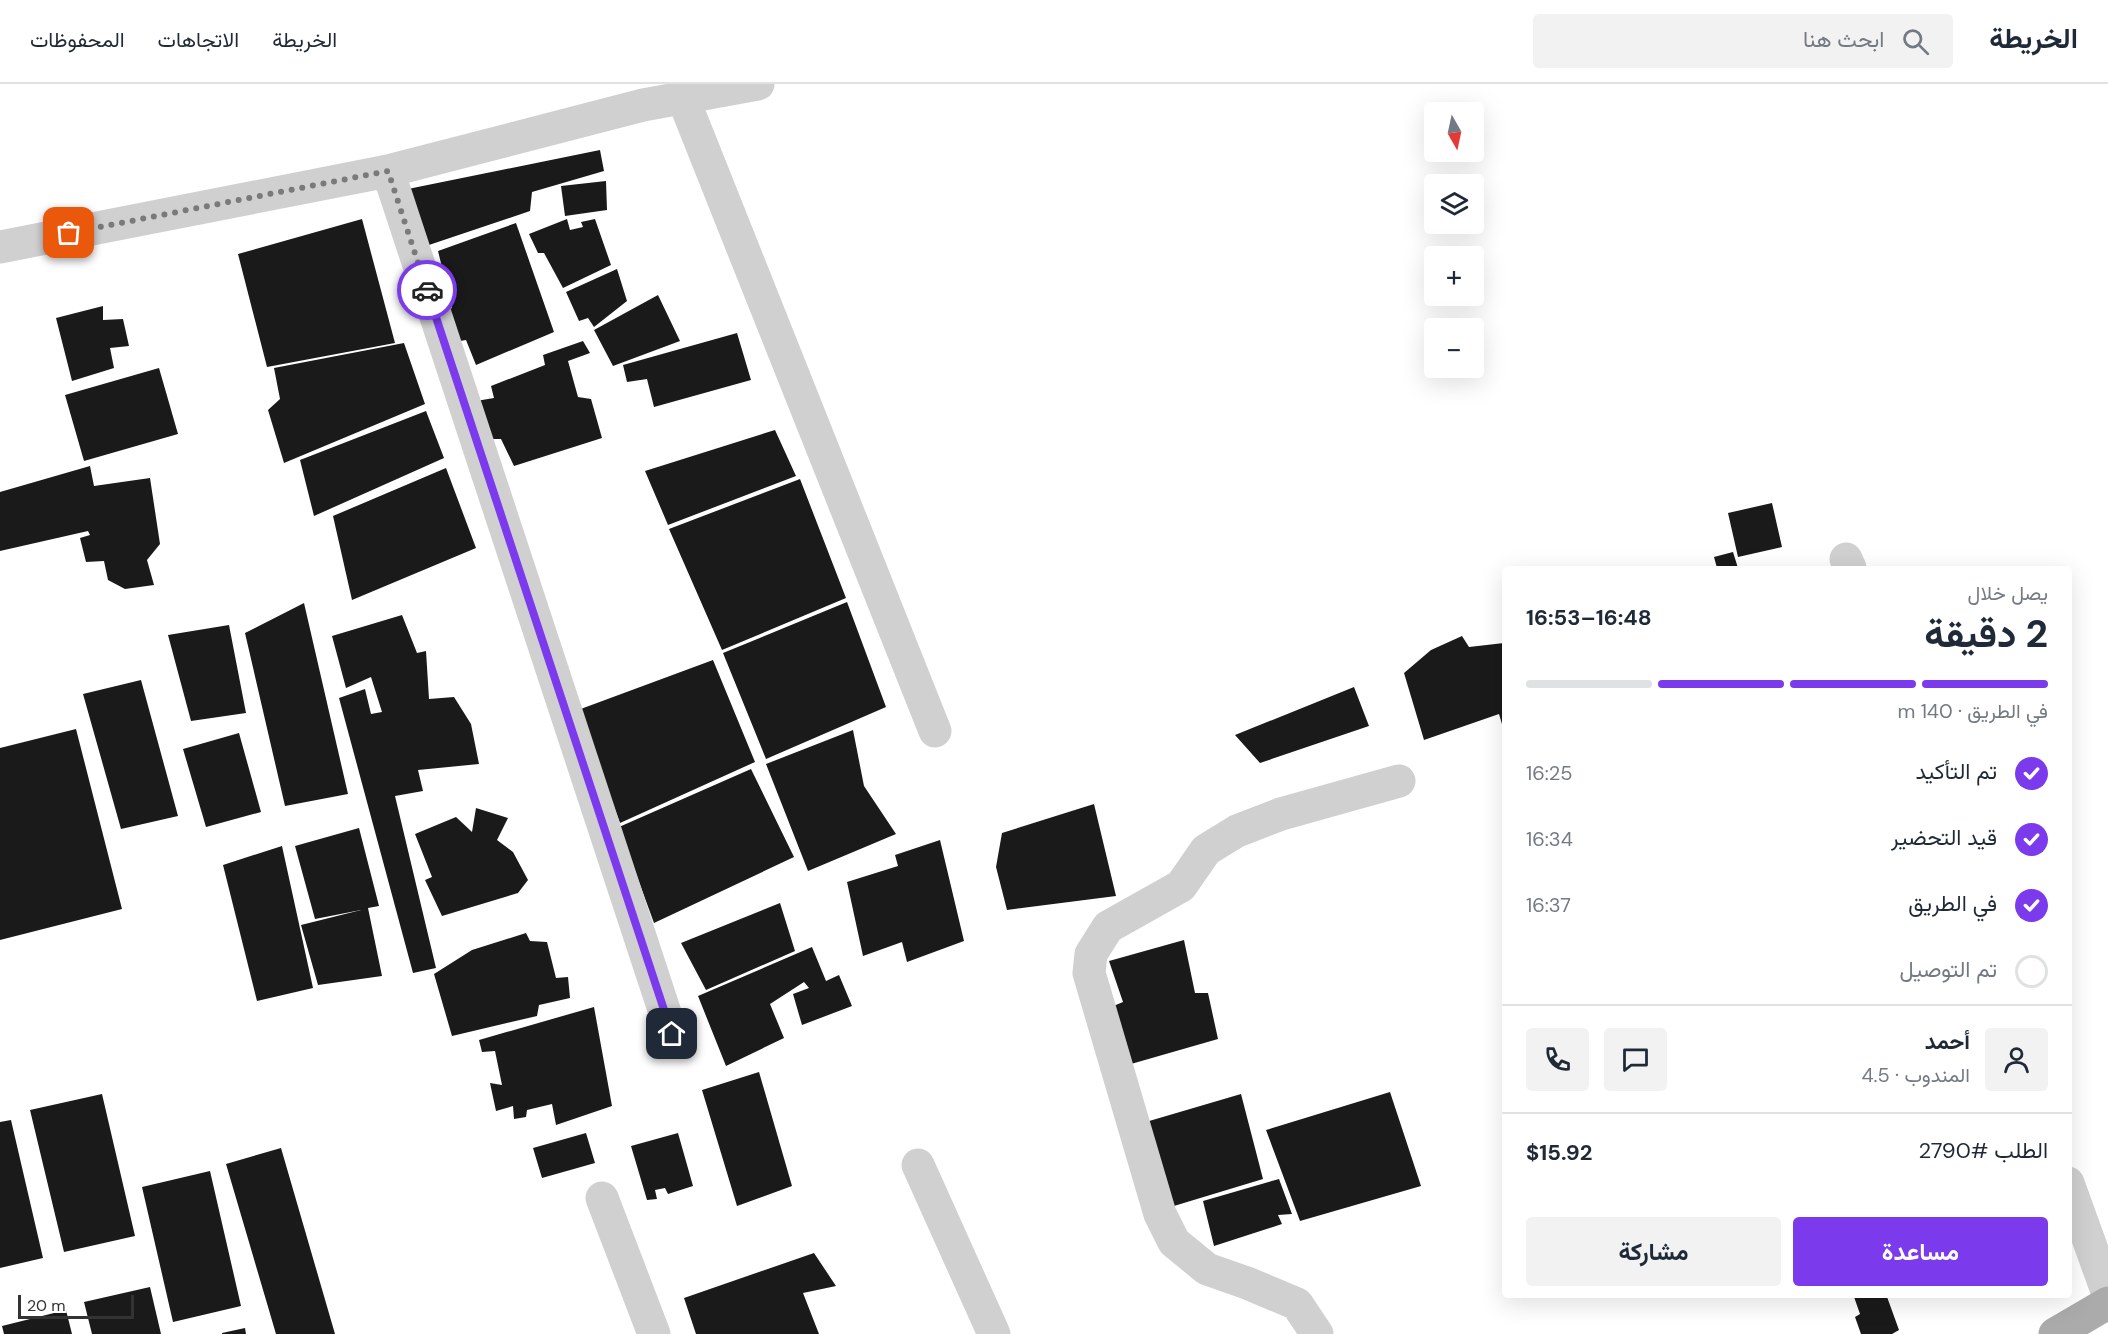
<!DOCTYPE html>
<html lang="ar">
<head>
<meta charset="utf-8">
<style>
  body { margin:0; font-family:"DM Sans",Vazirmatn,sans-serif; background:#f2f2f3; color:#1f2937; direction:rtl; height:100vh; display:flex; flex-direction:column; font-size:22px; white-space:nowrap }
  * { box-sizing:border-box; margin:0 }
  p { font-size:20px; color:#747a83 }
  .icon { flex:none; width:33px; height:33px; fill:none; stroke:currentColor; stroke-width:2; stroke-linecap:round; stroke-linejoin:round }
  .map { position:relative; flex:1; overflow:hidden; direction:ltr }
  .details { position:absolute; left:1502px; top:482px; width:570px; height:732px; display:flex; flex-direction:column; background:#fff; border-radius:6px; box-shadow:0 6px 24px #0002; direction:rtl }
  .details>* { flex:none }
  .needle { width:39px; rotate:171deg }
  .controls { position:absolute; left:1424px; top:18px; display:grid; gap:12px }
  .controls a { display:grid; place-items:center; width:60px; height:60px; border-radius:6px; background:#fff; box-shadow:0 6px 24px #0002; font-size:30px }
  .scale { position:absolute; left:18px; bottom:15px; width:116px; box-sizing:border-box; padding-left:6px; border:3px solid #333; border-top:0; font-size:16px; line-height:21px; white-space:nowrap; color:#333; -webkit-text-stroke:4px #fff; paint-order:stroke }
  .pin { position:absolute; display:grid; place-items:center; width:51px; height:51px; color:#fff; margin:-26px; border-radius:12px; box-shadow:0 3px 9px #0006 }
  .courier { position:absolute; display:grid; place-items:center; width:60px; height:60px; margin:-30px; border:4px solid #7c3aed; border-radius:50%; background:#fff; color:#222; box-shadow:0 2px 8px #0007 }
  .summary em { font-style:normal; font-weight:700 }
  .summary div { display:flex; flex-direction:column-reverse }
  .summary { display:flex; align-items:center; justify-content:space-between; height:102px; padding:0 24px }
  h1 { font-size:39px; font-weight:700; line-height:45px }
  .bar { display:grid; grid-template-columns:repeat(4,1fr); gap:9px 6px; align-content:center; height:72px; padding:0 24px }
  .bar i { height:8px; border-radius:4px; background:#e0e1e3 }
  .bar .current { background:#7c3aed }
  .bar p { grid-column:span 4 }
  .line { display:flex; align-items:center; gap:15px; padding:0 24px; border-top:2px solid #e0e1e3 }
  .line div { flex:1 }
  .round { display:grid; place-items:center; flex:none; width:63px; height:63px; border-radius:6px; background:#f2f2f3 }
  ol { padding:0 24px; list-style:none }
  li { display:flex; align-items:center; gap:18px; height:66px }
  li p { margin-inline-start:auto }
  li .icon { padding:6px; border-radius:50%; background:#7c3aed; color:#fff; stroke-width:4 }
  li:last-child { color:#747a83 }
  li i { width:33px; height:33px; border:3px solid #e0e1e3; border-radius:50% }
  .primary-button { display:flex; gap:12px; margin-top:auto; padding:12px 24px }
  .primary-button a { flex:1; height:69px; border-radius:6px; background:#7c3aed; color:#fff; font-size:24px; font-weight:700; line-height:69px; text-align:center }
  .primary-button a+a { background:#f2f2f3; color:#1f2937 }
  header { display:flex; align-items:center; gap:36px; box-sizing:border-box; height:84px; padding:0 30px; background:#fff; border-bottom:2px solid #e0e1e3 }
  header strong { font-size:28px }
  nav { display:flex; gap:33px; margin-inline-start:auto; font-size:21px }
  .search { width:420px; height:54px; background:#f2f2f3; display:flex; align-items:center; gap:15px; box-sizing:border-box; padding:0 21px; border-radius:6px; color:#747a83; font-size:22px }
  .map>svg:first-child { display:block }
  .building { fill:#1a1a1a }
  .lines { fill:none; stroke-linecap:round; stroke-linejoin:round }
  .minor { stroke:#d0d0d0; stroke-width:33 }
  .major { stroke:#ababab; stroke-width:33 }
  .done { stroke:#7a7a7a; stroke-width:6; stroke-dasharray:0 10.8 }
  .route { stroke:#7c3aed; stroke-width:8 }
</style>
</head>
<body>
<header>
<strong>الخريطة</strong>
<div class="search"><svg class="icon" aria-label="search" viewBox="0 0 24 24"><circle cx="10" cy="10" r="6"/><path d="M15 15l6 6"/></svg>ابحث هنا</div>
<nav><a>الخريطة</a><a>الاتجاهات</a><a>المحفوظات</a></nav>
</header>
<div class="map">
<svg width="2108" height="1250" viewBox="0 0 2108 1250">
  <rect width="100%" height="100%" fill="#fff"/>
  <path class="building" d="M 600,66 L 604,87 L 532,108 L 530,127 L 423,163 L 403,106 Z
    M 606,97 L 607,126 L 565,132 L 561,102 Z
    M 362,135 L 395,259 L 267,283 L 238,170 Z
    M 567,135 L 570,146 L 583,143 L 581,138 L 595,135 L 611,181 L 563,204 L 544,169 L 538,169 L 529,150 Z
    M 516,139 L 554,248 L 476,281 L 466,256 L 454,258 L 442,229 L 452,224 L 438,167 Z
    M 617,185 L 627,217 L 594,243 L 588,234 L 579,237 L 566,208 Z
    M 658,211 L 680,257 L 613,282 L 594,246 Z
    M 103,222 L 103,236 L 123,235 L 129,262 L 110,264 L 114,284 L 72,297 L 56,234 Z
    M 737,249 L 751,296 L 654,323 L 647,295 L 627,298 L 623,281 Z
    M 583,257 L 590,269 L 568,277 L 578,313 L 591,315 L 602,354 L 514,382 L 501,355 L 488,355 L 476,317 L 494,314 L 491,302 L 545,281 L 543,271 Z
    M 404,259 L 425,320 L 284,379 L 268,326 L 280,315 L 274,284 Z
    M 159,284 L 178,350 L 84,377 L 65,311 Z
    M 426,327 L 444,374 L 314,432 L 300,376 Z
    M 775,346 L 796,392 L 668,441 L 645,387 Z
    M 90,382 L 94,402 L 150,394 L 160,460 L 147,476 L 154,501 L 125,505 L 108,496 L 104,477 L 86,478 L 80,454 L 90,451 L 88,447 L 0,467 L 0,408 Z
    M 446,384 L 476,464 L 352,516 L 333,432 Z
    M 800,395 L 846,514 L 722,566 L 669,445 Z
    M 1772,419 L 1782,463 L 1738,473 L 1728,429 Z
    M 1733,468 L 1738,484 L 1717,484 L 1714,473 Z
    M 847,518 L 886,623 L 766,675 L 723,569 Z
    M 304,519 L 348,710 L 285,722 L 245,549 Z
    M 402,531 L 417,569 L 426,567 L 429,615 L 454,613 L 471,640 L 479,680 L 418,686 L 423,707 L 395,712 L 436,884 L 413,889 L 339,614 L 365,605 L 371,630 L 382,628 L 371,593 L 346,604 L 332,552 Z
    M 229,541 L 246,629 L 191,637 L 168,551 Z
    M 1462,552 L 1469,563 L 1504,559 L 1504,647 L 1499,630 L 1424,656 L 1404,589 L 1431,566 Z
    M 713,576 L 755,678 L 620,739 L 578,626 Z
    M 141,596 L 178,732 L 121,745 L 83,610 Z
    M 1354,603 L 1369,642 L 1260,679 L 1235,651 Z
    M 76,645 L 122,825 L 0,856 L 0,664 Z
    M 853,646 L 864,702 L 896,750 L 808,787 L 766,680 Z
    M 239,649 L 261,728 L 206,743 L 183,665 Z
    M 751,685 L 794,773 L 654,839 L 619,743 Z
    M 1094,720 L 1116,812 L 1007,826 L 996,783 L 1002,749 Z
    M 476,724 L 508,734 L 497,756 L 513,768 L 528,796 L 518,809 L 442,832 L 425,796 L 432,793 L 415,750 L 456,733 L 472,748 Z
    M 359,744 L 379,822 L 368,824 L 382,892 L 318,901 L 301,841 L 361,826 L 315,835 L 295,762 Z
    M 940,756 L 964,857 L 907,878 L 902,858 L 863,872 L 847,798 L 898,782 L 895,771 Z
    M 282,762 L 313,904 L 257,917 L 223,781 Z
    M 780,819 L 795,867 L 706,906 L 681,859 Z
    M 526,849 L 530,857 L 547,858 L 556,894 L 568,893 L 570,914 L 539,921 L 537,932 L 452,952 L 434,890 L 472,866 Z
    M 1184,856 L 1195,909 L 1208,909 L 1218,955 L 1131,980 L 1111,923 L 1123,918 L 1109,877 Z
    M 812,863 L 826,897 L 839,891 L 852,922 L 802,941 L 793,910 L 809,904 L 804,898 L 770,920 L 784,954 L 726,982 L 698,912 Z
    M 594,923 L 612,1022 L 556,1041 L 552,1020 L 527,1026 L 526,1033 L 514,1035 L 513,1022 L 496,1027 L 490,999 L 502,1001 L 495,967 L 482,968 L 479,956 Z
    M 759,988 L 792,1102 L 737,1122 L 702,1006 Z
    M 1390,1008 L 1421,1102 L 1300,1137 L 1266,1046 Z
    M 102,1010 L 135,1152 L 64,1168 L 30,1026 Z
    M 1241,1010 L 1263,1095 L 1164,1125 L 1139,1040 Z
    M 11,1036 L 43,1174 L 0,1184 L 0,1038 Z
    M 586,1049 L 595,1079 L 542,1094 L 533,1064 Z
    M 678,1049 L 693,1102 L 668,1110 L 665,1104 L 655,1106 L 657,1115 L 647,1116 L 631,1062 Z
    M 281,1064 L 335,1250 L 276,1250 L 226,1080 Z
    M 210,1087 L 241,1222 L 173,1238 L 142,1103 Z
    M 1279,1095 L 1292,1130 L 1278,1131 L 1282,1140 L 1214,1162 L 1203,1117 Z
    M 814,1169 L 836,1202 L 803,1209 L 819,1250 L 696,1250 L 684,1214 Z
    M 150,1203 L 161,1250 L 92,1250 L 84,1218 Z
    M 1853,1210 L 1886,1210 L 1899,1246 L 1892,1250 L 1861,1250 L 1855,1233 L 1860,1230 Z
    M 66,1226 L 72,1250 L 4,1250 L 2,1242 Z
    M 245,1244 L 246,1250 L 222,1250 L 222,1249 Z"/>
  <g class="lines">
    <path class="minor" d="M 683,14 L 935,647
      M 388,87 L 672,950
      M 0,163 L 388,87 L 643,21 L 758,0
      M 1846,475 L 1850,484
      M 918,1081 L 994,1250
      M 2068,1099 L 2108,1210
      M 602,1114 L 654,1250
      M 1317,1250 L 1297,1220 L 1247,1199 L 1207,1185 L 1174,1158 L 1160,1130 L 1089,889 L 1091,870 L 1108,843 L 1181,802 L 1206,766 L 1237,747 L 1281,730 L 1399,697"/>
    <path class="major" d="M 2055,1250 L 2108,1219"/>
  </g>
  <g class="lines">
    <path class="done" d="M 69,149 L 388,87 L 427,206"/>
    <path class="route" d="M 427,206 L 672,950"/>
  </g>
</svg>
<div class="controls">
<a><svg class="needle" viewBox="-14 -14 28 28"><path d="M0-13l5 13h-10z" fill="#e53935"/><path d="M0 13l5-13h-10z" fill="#747a83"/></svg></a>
<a><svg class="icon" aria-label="layers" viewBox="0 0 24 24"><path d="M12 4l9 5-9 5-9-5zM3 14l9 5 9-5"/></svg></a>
<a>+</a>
<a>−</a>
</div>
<div class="scale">20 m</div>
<div class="pin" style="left:69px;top:149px;background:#ea580c"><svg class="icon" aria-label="bag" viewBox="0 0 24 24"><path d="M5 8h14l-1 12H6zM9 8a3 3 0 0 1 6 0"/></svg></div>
<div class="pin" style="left:672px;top:950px;background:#1f2937"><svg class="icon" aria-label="home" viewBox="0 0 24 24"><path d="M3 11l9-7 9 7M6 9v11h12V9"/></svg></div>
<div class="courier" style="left:427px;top:206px"><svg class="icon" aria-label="car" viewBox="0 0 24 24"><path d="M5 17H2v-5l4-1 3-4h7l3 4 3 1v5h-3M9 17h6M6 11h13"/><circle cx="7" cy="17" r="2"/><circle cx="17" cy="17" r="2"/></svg></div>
<section class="details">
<div class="summary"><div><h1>2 دقيقة</h1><p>يصل خلال</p></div><em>16:48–16:53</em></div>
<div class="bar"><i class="current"></i><i class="current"></i><i class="current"></i><i></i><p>في الطريق · 140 m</p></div>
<ol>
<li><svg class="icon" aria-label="check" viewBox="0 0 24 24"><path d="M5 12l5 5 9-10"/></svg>تم التأكيد<p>16:25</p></li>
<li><svg class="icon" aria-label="check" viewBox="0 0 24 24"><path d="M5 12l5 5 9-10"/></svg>قيد التحضير<p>16:34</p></li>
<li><svg class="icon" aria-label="check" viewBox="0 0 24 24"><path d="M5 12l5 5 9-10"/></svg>في الطريق<p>16:37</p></li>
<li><i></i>تم التوصيل</li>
</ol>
<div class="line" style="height:108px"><a class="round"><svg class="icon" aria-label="person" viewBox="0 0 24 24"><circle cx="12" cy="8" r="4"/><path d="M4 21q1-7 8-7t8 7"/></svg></a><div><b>أحمد</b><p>المندوب · 4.5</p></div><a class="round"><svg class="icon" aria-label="chat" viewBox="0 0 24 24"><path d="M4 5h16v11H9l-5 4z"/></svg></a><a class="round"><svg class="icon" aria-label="phone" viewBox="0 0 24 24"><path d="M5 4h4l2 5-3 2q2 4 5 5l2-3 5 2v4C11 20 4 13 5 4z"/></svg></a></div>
<div class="line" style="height:78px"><div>الطلب #2790</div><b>$15.92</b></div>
<div class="primary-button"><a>مساعدة</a><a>مشاركة</a></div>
</section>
</div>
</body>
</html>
